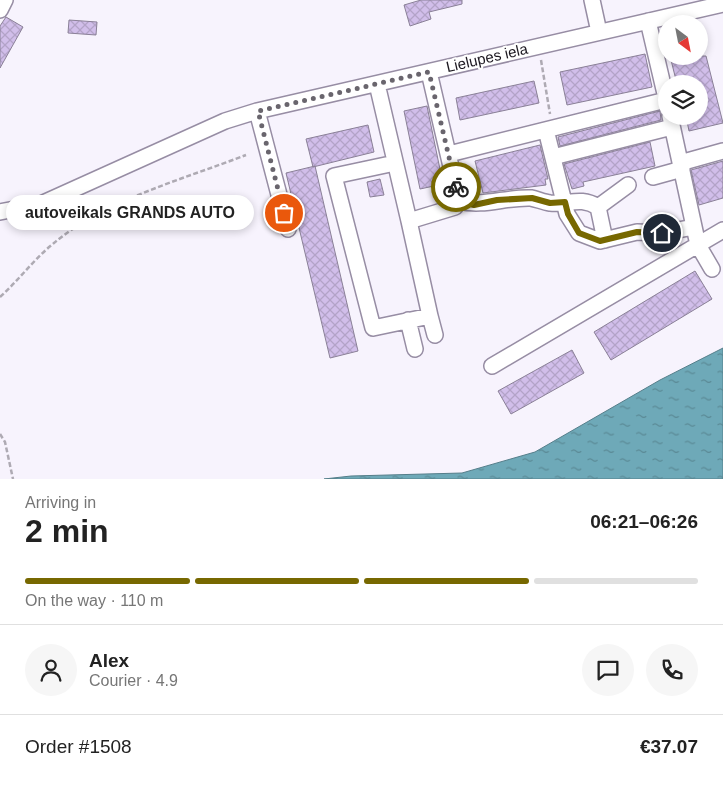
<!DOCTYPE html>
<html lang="en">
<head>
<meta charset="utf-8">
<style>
  body { margin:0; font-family:Helvetica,sans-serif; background:#f6f6f6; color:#222; height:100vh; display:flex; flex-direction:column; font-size:19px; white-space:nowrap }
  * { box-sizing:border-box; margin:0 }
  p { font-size:16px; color:#767676 }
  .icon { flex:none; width:28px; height:28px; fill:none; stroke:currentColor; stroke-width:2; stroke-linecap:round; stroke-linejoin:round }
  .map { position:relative; height:479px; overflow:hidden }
  .side { display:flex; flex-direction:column; background:#fff; flex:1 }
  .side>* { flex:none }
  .needle { width:32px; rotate:148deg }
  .fabs { position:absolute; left:658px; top:15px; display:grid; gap:10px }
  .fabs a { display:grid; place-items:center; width:50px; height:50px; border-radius:50%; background:#fff; box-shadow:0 2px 8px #0003; font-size:25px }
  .pin { position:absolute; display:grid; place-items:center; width:42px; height:42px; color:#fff; margin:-21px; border:2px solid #fff; border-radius:50%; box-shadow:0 1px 5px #0007 }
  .courier { position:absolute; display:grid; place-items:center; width:50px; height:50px; margin:-25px; border:4px solid #776800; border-radius:50%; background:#fff; color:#222; box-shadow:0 1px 6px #0007 }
  .bubble { position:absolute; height:35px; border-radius:18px; background:#fff; box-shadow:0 2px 8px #0003; font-size:16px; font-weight:600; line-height:35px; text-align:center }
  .overview em { font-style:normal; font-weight:600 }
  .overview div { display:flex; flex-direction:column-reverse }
  .overview { display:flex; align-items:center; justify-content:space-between; height:85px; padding:0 25px }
  h1 { font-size:32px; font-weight:600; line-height:38px }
  .bar { display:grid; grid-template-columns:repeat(4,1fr); gap:8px 5px; align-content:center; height:60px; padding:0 25px }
  .bar i { height:6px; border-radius:4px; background:#e0e0e0 }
  .bar .current { background:#776800 }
  .bar p { grid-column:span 4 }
  .line { display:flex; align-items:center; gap:12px; padding:0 25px; border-top:1px solid #e0e0e0 }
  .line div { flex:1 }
  .round { display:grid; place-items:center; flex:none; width:52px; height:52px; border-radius:26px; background:#f6f6f6 }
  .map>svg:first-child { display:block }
  .water { fill:url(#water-ripples); stroke:#557e8a }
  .building { fill:url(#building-cross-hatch); stroke:#8a8097 }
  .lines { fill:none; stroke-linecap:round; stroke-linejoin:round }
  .minor-casing { stroke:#978da4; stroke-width:18 }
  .path { stroke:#aeaab3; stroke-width:2.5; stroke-dasharray:5 2.5; stroke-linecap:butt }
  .minor { stroke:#fff; stroke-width:15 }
  .done { stroke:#69656d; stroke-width:5; stroke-dasharray:0 9 }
  .route { stroke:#776800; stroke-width:6 }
  .labels { text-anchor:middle; stroke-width:4; stroke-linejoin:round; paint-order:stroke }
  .street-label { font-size:15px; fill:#1c1820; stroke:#fff }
</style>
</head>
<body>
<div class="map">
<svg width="723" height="479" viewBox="0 0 723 479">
  <defs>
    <pattern id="water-ripples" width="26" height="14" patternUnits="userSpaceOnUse" patternTransform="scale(1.25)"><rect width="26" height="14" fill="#6ea9b8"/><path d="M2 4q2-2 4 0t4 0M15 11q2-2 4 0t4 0" fill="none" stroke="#5a8995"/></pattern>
    <pattern id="building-cross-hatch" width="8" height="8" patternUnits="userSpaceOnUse" patternTransform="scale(1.25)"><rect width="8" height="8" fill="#d1beea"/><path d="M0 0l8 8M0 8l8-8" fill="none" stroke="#b3a3c8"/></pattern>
  </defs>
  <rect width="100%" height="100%" fill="#f7f3fd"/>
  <path class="water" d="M 723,348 L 723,479 L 324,479 L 351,476 L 462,473 L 535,452 L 660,380 Z"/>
  <path class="building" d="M 421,0 L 462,0 L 462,4 L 429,12 L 431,19 L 410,26 L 404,5 Z
    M 6,17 L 23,27 L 0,68 L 0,26 Z
    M 69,20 L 97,22 L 96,35 L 68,33 Z
    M 645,54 L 652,87 L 567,105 L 560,72 Z
    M 670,56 L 706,56 L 723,123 L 689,131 L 686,116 L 699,116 L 699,84 L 677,84 Z
    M 534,81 L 539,103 L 460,120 L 456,98 Z
    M 427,106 L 443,184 L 420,189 L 404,111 Z
    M 660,111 L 661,120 L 560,146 L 558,137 Z
    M 368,125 L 374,152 L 313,167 L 306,139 Z
    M 650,142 L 655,166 L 583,182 L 584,186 L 572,189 L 564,164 Z
    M 540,145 L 548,179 L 545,179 L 546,185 L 483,193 L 475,161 Z
    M 723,161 L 723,198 L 699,205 L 691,170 Z
    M 315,166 L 358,351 L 330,358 L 286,173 Z
    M 380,179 L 384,195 L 370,197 L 367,182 Z
    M 695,271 L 712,299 L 611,360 L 594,332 Z
    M 572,350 L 584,373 L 511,414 L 498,391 Z"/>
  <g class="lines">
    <g class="minor-casing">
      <path id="minor" d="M 592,0 L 599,32
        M 0,10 L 5,0
        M 648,21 L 666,98
        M 377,84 L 409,221
        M 257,111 L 288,229
        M 670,116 L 698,245 L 712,269
        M 546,130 L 567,214 L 579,233 L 600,241 L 637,232 L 662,233 L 694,227
        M 449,154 L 666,100
        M 553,157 L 672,127
        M 395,163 L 334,176 L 373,328 L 430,316 L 409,221 L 455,207 L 459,201 L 429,72
        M 680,163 L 723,151
        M 653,177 L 682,169
        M 459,201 C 484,207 505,197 531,198 C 537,199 543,202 550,203 C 569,205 580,196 598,207 L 605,240
        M 598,207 L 628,185
        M 0,212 L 41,204 L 225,121 L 257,111 L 723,4
        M 430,316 L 435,335
        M 408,320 L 415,349
        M 492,366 L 723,230"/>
    </g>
    <path class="path" d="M 541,60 L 550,114
      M 0,297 C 19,280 34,259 54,243 C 105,200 184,179 246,155
      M 0,434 L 5,442 L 13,479"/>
    <use href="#minor" class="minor"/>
  </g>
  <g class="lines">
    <path class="done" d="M 284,213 L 258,111 L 429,72 L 456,187"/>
    <path class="route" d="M 456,187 L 459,201 L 474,205 L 497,200 L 532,198 L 550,203 L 565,202 L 568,214 L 579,233 L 600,241 L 637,232 L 662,233"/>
  </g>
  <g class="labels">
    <g class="street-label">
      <text transform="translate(487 58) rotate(-13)" y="5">Lielupes iela</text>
    </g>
  </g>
</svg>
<div class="fabs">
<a><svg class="needle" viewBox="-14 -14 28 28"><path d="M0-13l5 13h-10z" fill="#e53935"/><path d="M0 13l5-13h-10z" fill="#767676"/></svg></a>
<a><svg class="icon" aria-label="layers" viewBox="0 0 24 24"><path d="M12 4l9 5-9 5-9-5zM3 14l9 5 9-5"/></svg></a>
</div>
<div class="pin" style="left:284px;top:213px;background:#ea580c"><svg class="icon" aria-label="bag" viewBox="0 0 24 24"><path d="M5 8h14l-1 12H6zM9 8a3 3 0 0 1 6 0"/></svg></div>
<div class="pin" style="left:662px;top:233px;background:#1f2937"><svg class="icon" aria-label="home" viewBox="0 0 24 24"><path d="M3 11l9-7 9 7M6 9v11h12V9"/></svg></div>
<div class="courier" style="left:456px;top:187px"><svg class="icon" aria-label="bike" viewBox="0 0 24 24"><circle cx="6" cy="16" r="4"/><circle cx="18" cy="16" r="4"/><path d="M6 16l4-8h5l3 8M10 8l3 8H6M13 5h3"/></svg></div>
<div class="bubble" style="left:6px;top:195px;width:248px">autoveikals GRANDS AUTO</div>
</div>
<section class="side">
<div class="overview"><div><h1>2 min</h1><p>Arriving in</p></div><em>06:21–06:26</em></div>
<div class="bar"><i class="current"></i><i class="current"></i><i class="current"></i><i></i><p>On the way · 110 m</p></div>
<div class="line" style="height:90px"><a class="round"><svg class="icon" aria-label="person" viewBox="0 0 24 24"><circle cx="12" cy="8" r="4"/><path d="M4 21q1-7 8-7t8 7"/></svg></a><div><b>Alex</b><p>Courier · 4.9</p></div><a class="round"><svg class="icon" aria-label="chat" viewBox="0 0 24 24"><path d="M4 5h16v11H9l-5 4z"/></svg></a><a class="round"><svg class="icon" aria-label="phone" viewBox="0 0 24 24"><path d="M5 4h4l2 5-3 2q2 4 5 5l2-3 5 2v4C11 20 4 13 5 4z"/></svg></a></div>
<div class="line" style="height:65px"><div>Order #1508</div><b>€37.07</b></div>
</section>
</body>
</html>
